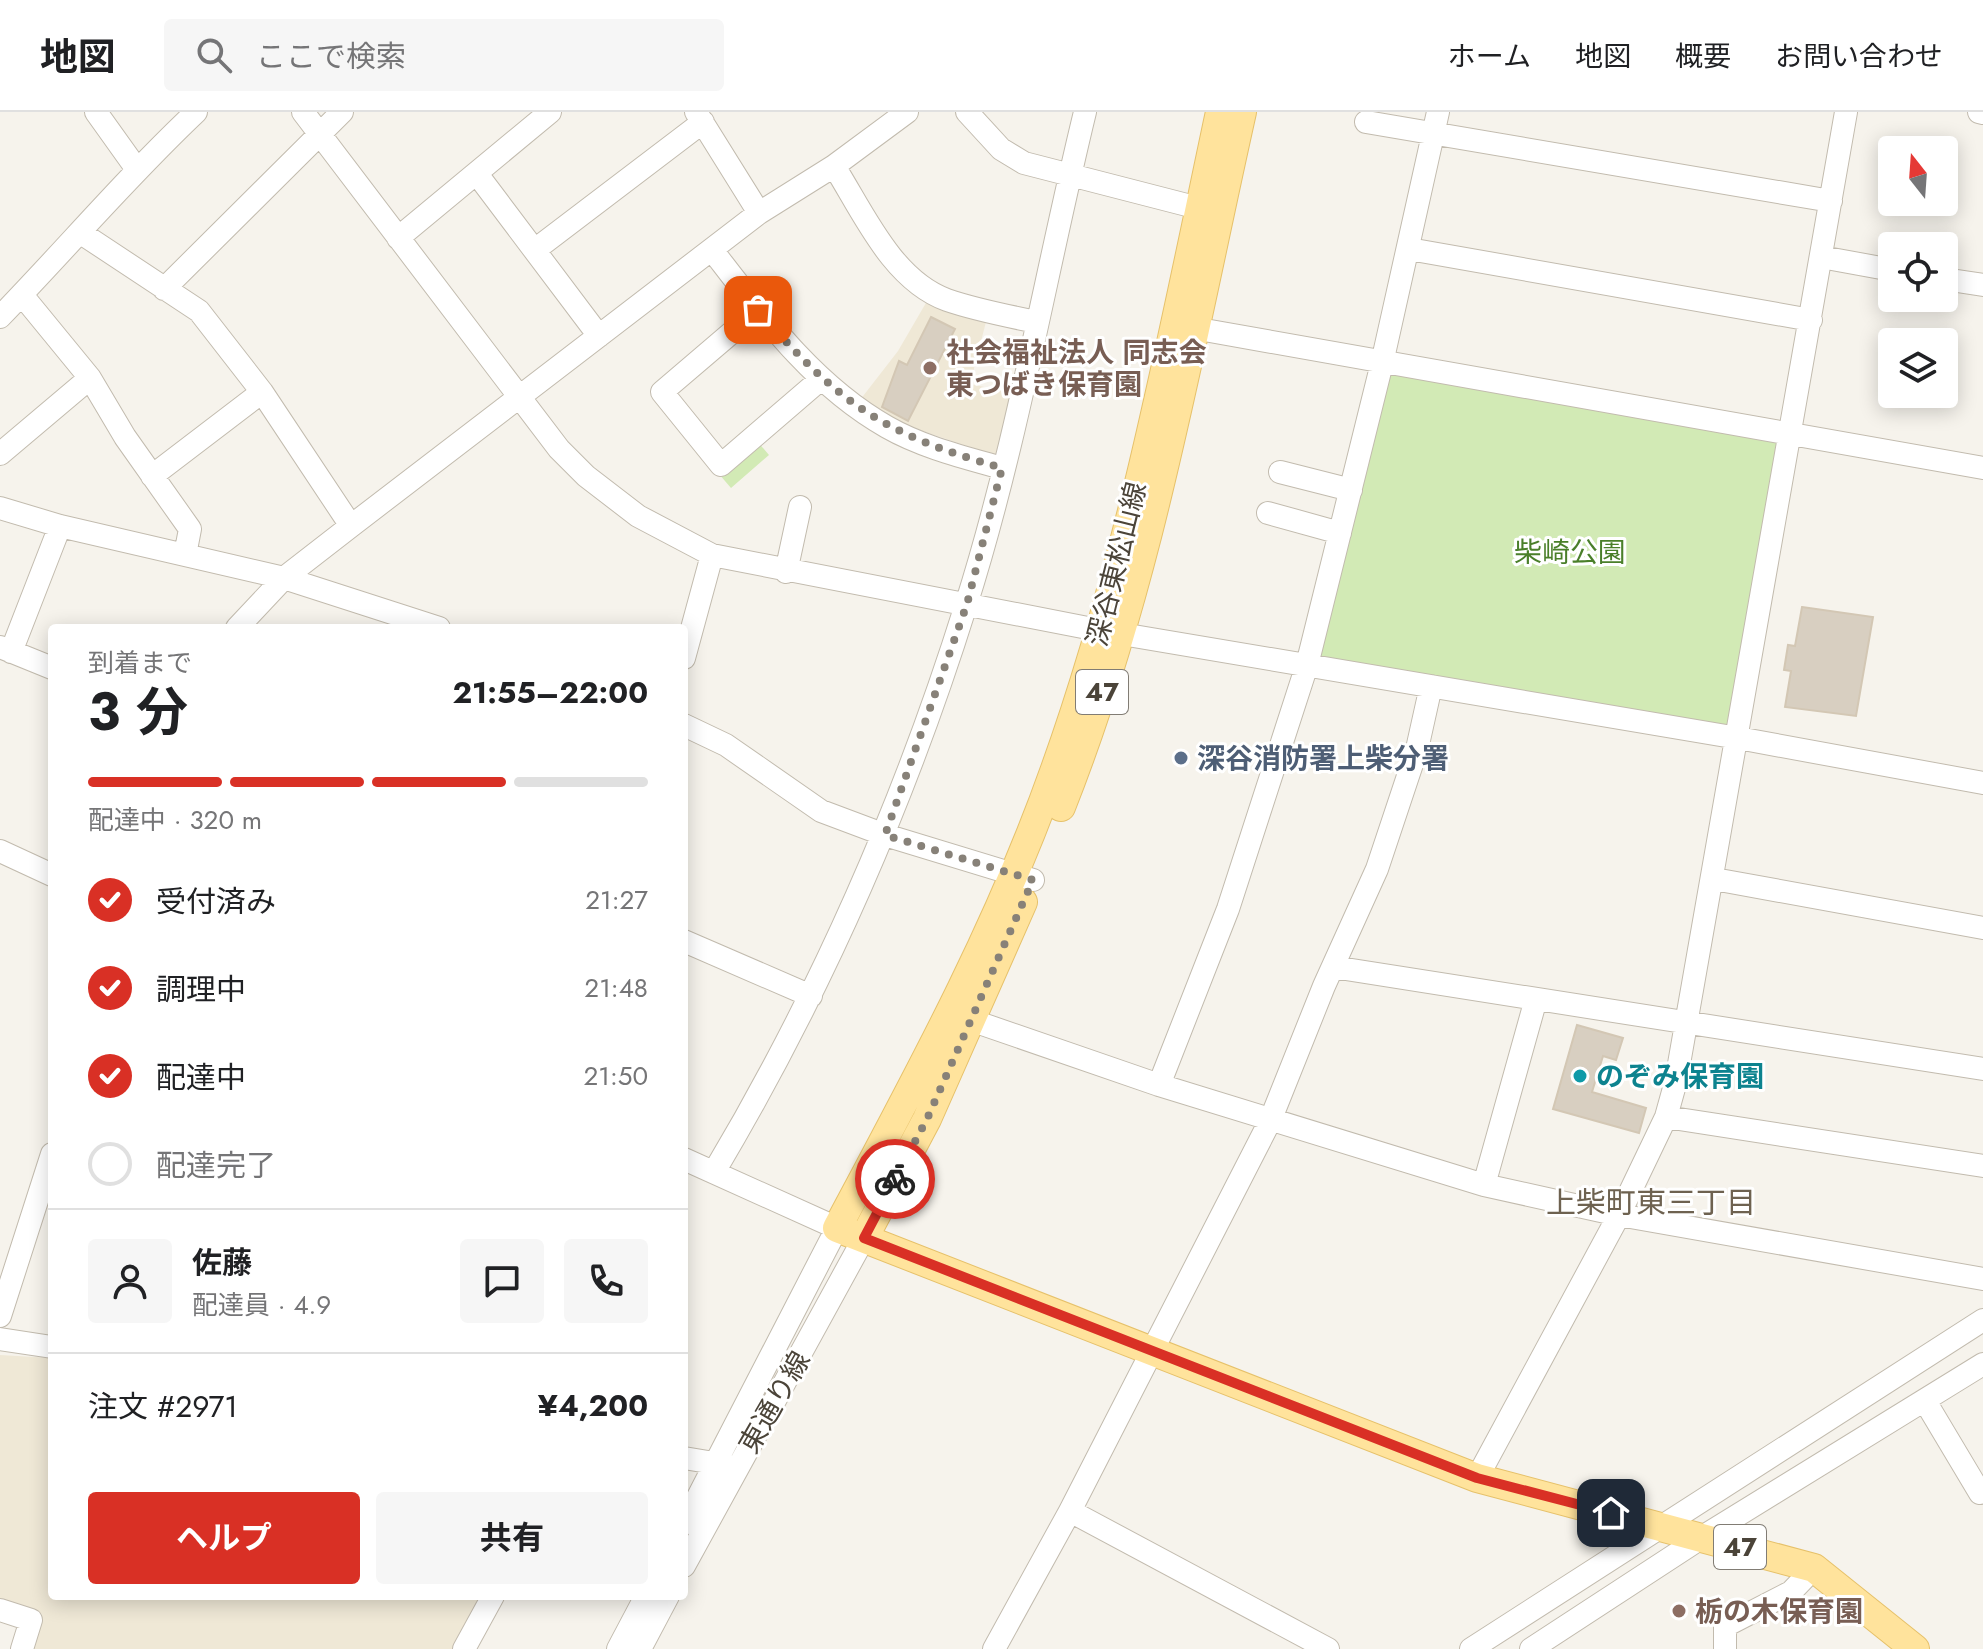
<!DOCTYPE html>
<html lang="ja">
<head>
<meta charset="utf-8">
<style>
  body { margin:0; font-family:Jost,"Noto Sans JP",sans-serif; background:#f6f6f6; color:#202124; height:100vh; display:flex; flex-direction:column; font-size:30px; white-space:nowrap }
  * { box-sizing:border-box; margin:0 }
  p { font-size:26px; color:#757577 }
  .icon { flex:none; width:44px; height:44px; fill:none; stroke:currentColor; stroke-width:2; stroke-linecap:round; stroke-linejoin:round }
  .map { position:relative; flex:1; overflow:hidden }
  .side { position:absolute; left:48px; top:512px; width:640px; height:976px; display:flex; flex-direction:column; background:#fff; border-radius:8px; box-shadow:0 4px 20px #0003 }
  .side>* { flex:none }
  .needle { width:52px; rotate:343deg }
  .fabs { position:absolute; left:1878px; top:24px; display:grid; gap:16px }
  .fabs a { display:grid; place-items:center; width:80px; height:80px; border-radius:8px; background:#fff; box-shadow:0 4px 20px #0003; font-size:40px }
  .pin { position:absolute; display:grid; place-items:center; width:68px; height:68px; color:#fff; margin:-34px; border-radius:16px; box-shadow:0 4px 12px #0006 }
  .courier { position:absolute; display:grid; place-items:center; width:80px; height:80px; margin:-40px; border:6px solid #d93025; border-radius:50%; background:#fff; color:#222; box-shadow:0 2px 10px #0007 }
  .head em { font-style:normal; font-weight:700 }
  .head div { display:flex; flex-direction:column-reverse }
  .head { display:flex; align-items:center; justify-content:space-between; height:136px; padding:0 40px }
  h1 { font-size:52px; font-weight:700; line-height:60px }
  .bar { display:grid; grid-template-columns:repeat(4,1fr); gap:12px 8px; align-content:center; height:96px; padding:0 40px }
  .bar i { height:10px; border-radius:6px; background:#e0e0e0 }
  .bar .selected { background:#d93025 }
  .bar p { grid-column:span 4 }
  .line { display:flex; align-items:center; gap:20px; padding:0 40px; border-top:2px solid #e0e0e0 }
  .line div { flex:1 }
  .round { display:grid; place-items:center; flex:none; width:84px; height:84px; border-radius:8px; background:#f6f6f6 }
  ol { padding:0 40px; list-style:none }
  li { display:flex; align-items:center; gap:24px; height:88px }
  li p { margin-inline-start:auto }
  li .icon { padding:8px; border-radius:50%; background:#d93025; color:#fff; stroke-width:4 }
  li:last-child { color:#757577 }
  li i { width:44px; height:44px; border:4px solid #e0e0e0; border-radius:50% }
  .cta { display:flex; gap:16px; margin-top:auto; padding:16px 40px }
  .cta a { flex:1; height:92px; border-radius:8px; background:#d93025; color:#fff; font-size:32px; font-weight:700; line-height:92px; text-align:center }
  .cta a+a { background:#f6f6f6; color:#202124 }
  header { display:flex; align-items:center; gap:48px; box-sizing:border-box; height:112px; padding:0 40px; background:#fff; border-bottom:2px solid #e0e0e0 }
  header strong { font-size:38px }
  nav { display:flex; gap:44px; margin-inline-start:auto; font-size:28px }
  .search { width:560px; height:72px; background:#f6f6f6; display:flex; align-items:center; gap:20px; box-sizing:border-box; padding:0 28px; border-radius:8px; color:#757577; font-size:30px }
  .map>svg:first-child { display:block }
  .education { fill:#efe8d6 }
  .green { fill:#d2eab5 }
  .building { fill:#d8cfc1; stroke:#d3c7b4; stroke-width:2 }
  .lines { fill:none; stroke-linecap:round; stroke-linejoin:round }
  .minor-casing { stroke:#c2bbae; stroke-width:24 }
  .major-casing { stroke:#e6c16a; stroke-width:30 }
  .minor { stroke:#fff; stroke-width:22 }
  .major { stroke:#ffe39c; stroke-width:28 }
  .done { stroke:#878178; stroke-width:8; stroke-dasharray:0 14.4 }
  .route { stroke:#d93025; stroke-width:10 }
  .education-dot { fill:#8d6e63; stroke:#fff; stroke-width:3 }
  .service-dot { fill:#5c6f8a; stroke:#fff; stroke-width:3 }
  .culture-dot { fill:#0f9aa8; stroke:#fff; stroke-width:3 }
  .labels { text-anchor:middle; stroke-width:6; stroke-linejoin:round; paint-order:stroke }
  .shield { fill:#fff; stroke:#817c74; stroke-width:2 }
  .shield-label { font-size:26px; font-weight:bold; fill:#4b4439 }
  .education-label { font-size:28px; font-weight:bold; fill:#785e54; stroke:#fff; text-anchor:start }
  .park-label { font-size:28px; fill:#4a7f2a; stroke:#fff }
  .street-label { font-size:28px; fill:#4b4439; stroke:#fff }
  .service-label { font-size:28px; font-weight:bold; fill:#4e5e75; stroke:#fff; text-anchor:start }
  .culture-label { font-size:28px; font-weight:bold; fill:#0d838f; stroke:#fff; text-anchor:start }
  .neighbourhood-label { font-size:30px; fill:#6e6250; stroke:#fff }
</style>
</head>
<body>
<header>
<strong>地図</strong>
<div class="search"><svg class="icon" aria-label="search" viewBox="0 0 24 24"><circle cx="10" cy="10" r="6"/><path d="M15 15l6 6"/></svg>ここで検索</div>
<nav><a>ホーム</a><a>地図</a><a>概要</a><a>お問い合わせ</a></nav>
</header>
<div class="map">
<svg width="1983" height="1537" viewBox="0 0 1983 1537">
  <rect width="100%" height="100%" fill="#f6f3ec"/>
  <path class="education" d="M 930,184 L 987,206 L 970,272 L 1013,281 L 1000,340 L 993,343 L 890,308 L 860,288 L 898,239 Z
    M 0,1243 L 52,1246 L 52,1484 L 484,1484 L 456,1537 L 31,1537 L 42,1502 L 0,1491 Z"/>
  <path class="green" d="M 1382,251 L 1791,322 L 1738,626 L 1307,553 Z
    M 757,329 L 769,343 L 731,376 L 719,362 Z"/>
  <path class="building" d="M 931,205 L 955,217 L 908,309 L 882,295 L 899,249 L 907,253 Z
    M 1802,495 L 1873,505 L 1856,604 L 1785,595 L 1791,559 L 1784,558 L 1788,533 L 1795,534 Z
    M 1577,913 L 1623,926 L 1616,948 L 1603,944 L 1592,980 L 1646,996 L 1639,1021 L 1553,997 Z"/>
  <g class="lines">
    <g class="minor-casing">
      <path id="minor" d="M 96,0 L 136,56
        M 303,0 L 559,337 L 586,364 L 638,404 L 712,443 L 1098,518 L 1738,626 L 1983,671
        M 696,0 L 759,101
        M 967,0 L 1001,37 L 1024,51 L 1214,100
        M 1979,0 L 1983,1
        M 1366,10 L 1831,89
        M 834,54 C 863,100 892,168 947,188 C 976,198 1007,204 1037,210
        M 477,62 L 599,224
        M 81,121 L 199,199 L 262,280 L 351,414
        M 398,126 L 550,0
        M 536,137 L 703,10
        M 1409,137 L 1811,208
        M 712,138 C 763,204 813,273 887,315 C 922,335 963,345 1002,356
        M 1821,145 L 1892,158
        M 1944,167 L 1983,173
        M 164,177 L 342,0
        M 22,183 L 90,266 L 125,325 L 190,417 L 185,443
        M 758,198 L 662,280 L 721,353 L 821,267
        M 0,205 C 66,137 127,65 196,0
        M 1182,214 L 1983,356
        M 0,342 L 90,266
        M 1280,360 L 1351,378
        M 152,364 L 262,280
        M 0,396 L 60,414 L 284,466 L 439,516
        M 1268,401 L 1340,421
        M 786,460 L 800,395
        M 237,516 L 284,466 L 351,414 L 759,101 L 834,54 L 907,0
        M 0,535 L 52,556
        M 11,540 L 60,414
        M 684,546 L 712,443
        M 684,613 L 726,633 L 821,699 L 885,723 L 1033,768
        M 0,739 L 52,763
        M 1714,767 L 1983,816
        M 684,829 L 811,884
        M 1333,855 L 1983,957
        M 956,903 L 1159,973 L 1484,1073 L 1619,1103 L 1983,1167
        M 1159,973 L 1228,797 L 1307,553 L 1382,251 L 1438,0
        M 1666,1005 L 1983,1054
        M 684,1047 L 837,1116 L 684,1412
        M 714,1060 C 820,882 904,691 966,493 C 1017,332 1045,164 1085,0
        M 1484,1073 L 1536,887
        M 0,1204 L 52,1042
        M 0,1227 L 52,1235
        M 1925,1289 L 1980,1381 L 1983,1378
        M 684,1346 L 726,1353
        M 1477,1366 L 1619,1103 L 1666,1005 L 1676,969 L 1846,0
        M 1070,1399 L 1328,1537
        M 684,1454 L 864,1126
        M 0,1498 L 31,1508 L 22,1537
        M 464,1537 L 493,1484
        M 618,1537 L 646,1484
        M 640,1537 L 668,1484
        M 994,1537 L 1070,1399 L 1270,1009 L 1324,874 L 1377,757 L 1417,637 L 1431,574
        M 1471,1537 L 1983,1208
        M 1531,1537 L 1704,1424 L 1983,1252
        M 1725,1537 L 1725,1514 L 1791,1480 L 1814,1456"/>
    </g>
    <g class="major-casing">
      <path id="major" d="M 1220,0 C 1174,216 1130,449 1055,657 C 998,818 917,966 837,1116 L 1477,1366 L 1814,1456 L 1915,1537
        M 1061,695 C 1149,473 1190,232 1242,0
        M 864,1126 L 927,1007 L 1023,790"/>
    </g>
    <use href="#minor" class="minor"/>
    <use href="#major" class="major"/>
  </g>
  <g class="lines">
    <path class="done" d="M 758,198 C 839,292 883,322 1002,356 L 967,492 L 885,723 L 1033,768 L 927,1007 L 895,1067"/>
    <path class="route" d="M 895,1067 L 864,1126 L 1477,1366 L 1611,1401"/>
  </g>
  <g class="education-dot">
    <circle cx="930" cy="256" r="8"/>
    <circle cx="1679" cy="1499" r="8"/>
  </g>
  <circle class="service-dot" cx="1181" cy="646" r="8"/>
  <circle class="culture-dot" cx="1580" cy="964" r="8"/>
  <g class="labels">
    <g class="shield">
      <rect x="1076" y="558" width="52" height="44" rx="6"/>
      <rect x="1714" y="1413" width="52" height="44" rx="6"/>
    </g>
    <g class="shield-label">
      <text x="1102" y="589">47</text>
      <text x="1740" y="1444">47</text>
    </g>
    <g class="education-label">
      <text x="946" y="250">社会福祉法人 同志会<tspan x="946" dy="32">東つばき保育園</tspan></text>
      <text x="1695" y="1509">栃の木保育園</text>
    </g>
    <g class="park-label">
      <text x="1570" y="450">柴崎公園</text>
    </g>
    <g class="street-label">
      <text transform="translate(1116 452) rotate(-76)" y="10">深谷東松山線</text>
      <text transform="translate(774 1290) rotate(-60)" y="10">東通り線</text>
    </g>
    <g class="service-label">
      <text x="1197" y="656">深谷消防署上柴分署</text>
    </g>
    <g class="culture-label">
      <text x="1596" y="974">のぞみ保育園</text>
    </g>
    <g class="neighbourhood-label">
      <text x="1651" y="1101">上柴町東三丁目</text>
    </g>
  </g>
</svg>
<div class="fabs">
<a><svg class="needle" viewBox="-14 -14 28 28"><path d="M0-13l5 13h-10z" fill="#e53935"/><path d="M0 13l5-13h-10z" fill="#757577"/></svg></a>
<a><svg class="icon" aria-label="locate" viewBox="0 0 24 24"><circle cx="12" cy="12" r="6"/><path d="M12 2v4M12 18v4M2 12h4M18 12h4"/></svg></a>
<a><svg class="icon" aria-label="layers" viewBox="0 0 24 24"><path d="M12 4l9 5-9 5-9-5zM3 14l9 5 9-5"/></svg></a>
</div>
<div class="pin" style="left:758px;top:198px;background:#ea580c"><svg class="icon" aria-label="bag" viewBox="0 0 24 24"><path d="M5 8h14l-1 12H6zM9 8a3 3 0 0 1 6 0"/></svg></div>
<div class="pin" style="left:1611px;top:1401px;background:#1f2937"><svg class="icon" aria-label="home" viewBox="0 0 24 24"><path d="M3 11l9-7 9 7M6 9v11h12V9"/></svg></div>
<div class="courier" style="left:895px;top:1067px"><svg class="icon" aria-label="bike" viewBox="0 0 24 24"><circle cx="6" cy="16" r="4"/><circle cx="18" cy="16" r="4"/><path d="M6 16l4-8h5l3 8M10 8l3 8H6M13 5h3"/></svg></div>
<section class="side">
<div class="head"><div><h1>3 分</h1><p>到着まで</p></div><em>21:55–22:00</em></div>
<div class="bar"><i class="selected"></i><i class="selected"></i><i class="selected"></i><i></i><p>配達中 · 320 m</p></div>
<ol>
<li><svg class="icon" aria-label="check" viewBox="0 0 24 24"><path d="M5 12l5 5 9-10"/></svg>受付済み<p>21:27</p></li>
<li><svg class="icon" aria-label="check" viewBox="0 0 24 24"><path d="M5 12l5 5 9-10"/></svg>調理中<p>21:48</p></li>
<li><svg class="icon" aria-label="check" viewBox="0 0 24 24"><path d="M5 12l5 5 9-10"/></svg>配達中<p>21:50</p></li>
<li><i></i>配達完了</li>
</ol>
<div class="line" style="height:144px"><a class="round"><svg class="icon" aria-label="person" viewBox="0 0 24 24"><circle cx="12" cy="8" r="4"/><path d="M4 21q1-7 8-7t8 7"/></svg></a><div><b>佐藤</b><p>配達員 · 4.9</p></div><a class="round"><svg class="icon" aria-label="chat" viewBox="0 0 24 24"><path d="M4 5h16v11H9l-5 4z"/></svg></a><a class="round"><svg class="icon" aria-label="phone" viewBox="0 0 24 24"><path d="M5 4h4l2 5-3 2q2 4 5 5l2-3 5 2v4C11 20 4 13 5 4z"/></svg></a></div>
<div class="line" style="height:104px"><div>注文 #2971</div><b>¥4,200</b></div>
<div class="cta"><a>ヘルプ</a><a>共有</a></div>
</section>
</div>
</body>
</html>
